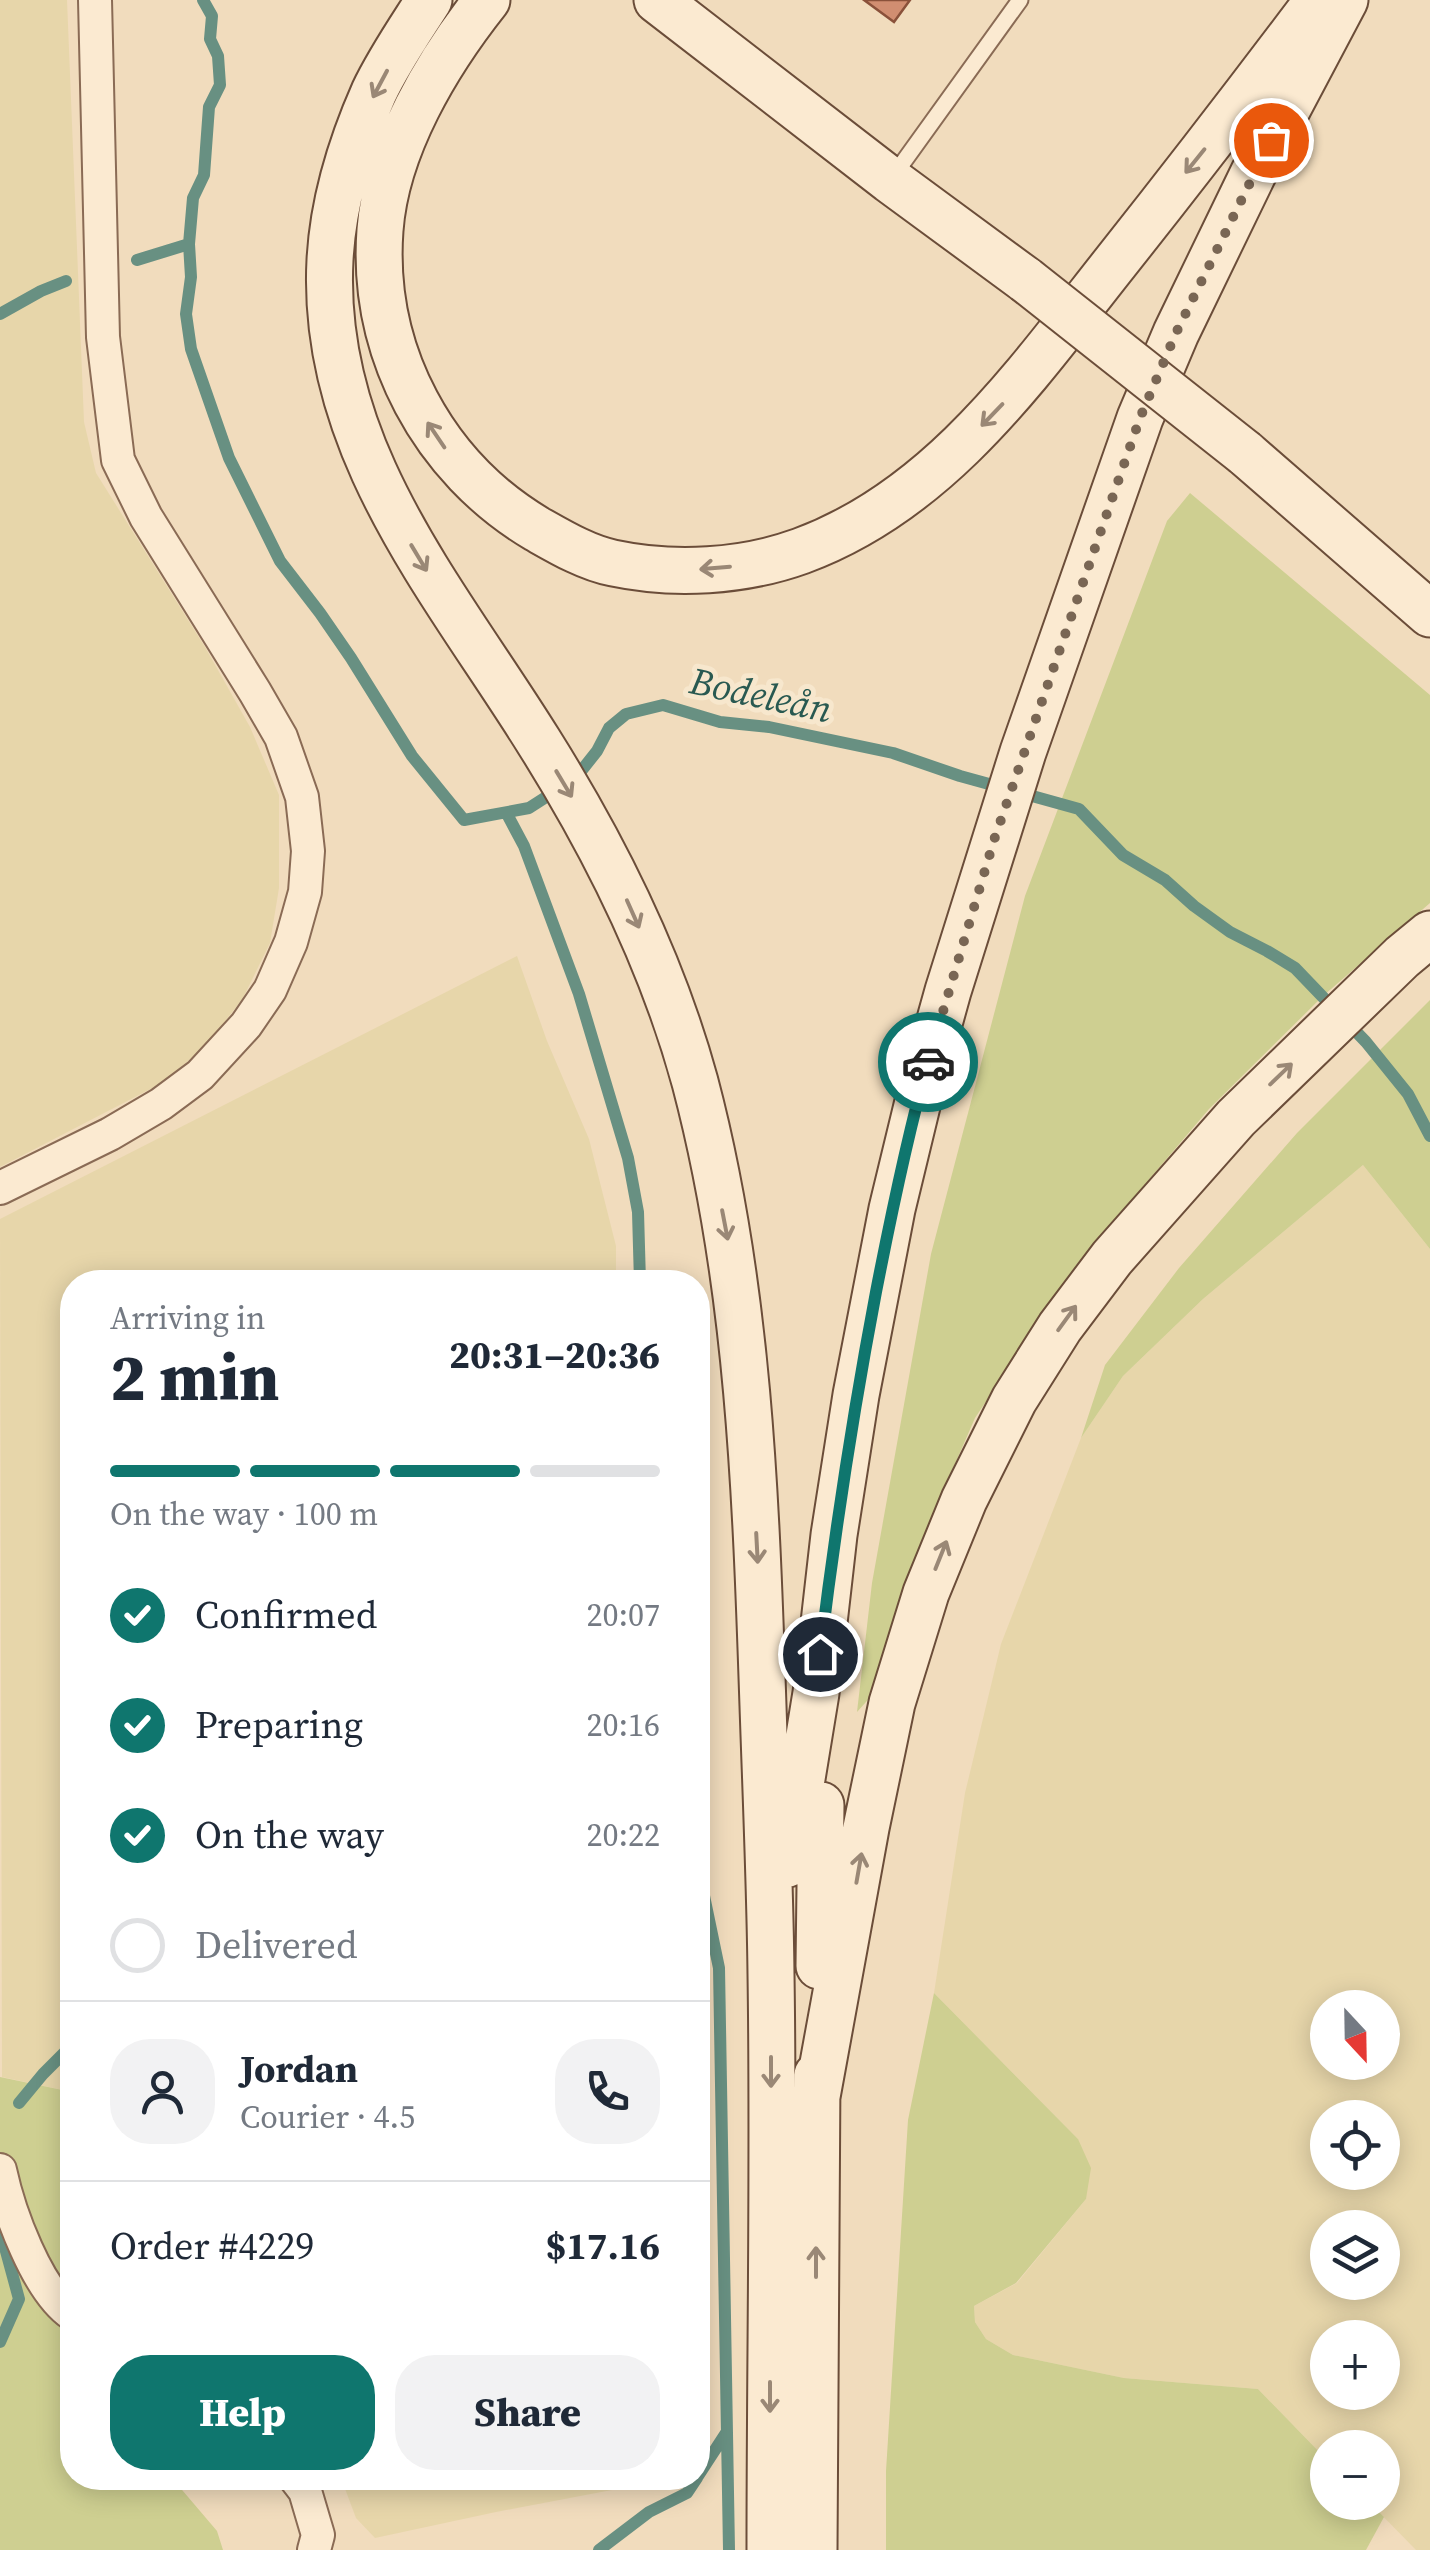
<!DOCTYPE html>
<html lang="en">
<head>
<meta charset="utf-8">
<style>
  body { margin:0; font-family:"Source Serif 4",serif; background:#f2f2f3; color:#1f2937; height:100vh; display:flex; flex-direction:column; font-size:38px; white-space:nowrap }
  * { box-sizing:border-box; margin:0 }
  p { font-size:32px; color:#747a83 }
  .icon { flex:none; width:55px; height:55px; fill:none; stroke:currentColor; stroke-width:2; stroke-linecap:round; stroke-linejoin:round }
  .map { position:relative; flex:1; overflow:hidden }
  .sheet { position:absolute; left:60px; top:1270px; width:650px; height:1220px; display:flex; flex-direction:column; background:#fff; border-radius:40px; box-shadow:0 5px 25px #0003 }
  .sheet>* { flex:none }
  .needle { width:65px; rotate:158deg }
  .buttons { position:absolute; left:1310px; top:1990px; display:grid; gap:20px }
  .buttons a { display:grid; place-items:center; width:90px; height:90px; border-radius:50%; background:#fff; box-shadow:0 5px 25px #0003; font-size:50px }
  .pin { position:absolute; display:grid; place-items:center; width:85px; height:85px; color:#fff; margin:-42px; border:5px solid #fff; border-radius:50%; box-shadow:0 2px 10px #0007 }
  .courier { position:absolute; display:grid; place-items:center; width:100px; height:100px; margin:-50px; border:8px solid #0f766e; border-radius:50%; background:#fff; color:#222; box-shadow:0 2px 12px #0007 }
  .summary em { font-style:normal; font-weight:800 }
  .summary div { display:flex; flex-direction:column-reverse }
  .summary { display:flex; align-items:center; justify-content:space-between; height:170px; padding:0 50px }
  h1 { font-size:65px; font-weight:800; line-height:75px }
  .bar { display:grid; grid-template-columns:repeat(4,1fr); gap:15px 10px; align-content:center; height:120px; padding:0 50px }
  .bar i { height:12px; border-radius:8px; background:#e0e1e3 }
  .bar .active { background:#0f766e }
  .bar p { grid-column:span 4 }
  .line { display:flex; align-items:center; gap:25px; padding:0 50px; border-top:2px solid #e0e1e3 }
  .line div { flex:1 }
  .round { display:grid; place-items:center; flex:none; width:105px; height:105px; border-radius:40px; background:#f2f2f3 }
  ol { padding:0 50px; list-style:none }
  li { display:flex; align-items:center; gap:30px; height:110px }
  li p { margin-inline-start:auto }
  li .icon { padding:10px; border-radius:50%; background:#0f766e; color:#fff; stroke-width:4 }
  li:last-child { color:#747a83 }
  li i { width:55px; height:55px; border:5px solid #e0e1e3; border-radius:50% }
  .action { display:flex; gap:20px; margin-top:auto; padding:20px 50px }
  .action a { flex:1; height:115px; border-radius:40px; background:#0f766e; color:#fff; font-size:40px; font-weight:800; line-height:115px; text-align:center }
  .action a+a { background:#f2f2f3; color:#1f2937 }
  .map>svg:first-child { display:block }
  .farmland { fill:#e7d6aa; fill-rule:evenodd }
  .green { fill:#cecf91 }
  .lines { fill:none; stroke-linecap:round; stroke-linejoin:round }
  .stream { stroke:#689082; stroke-width:12 }
  .building { fill:#d18e71; stroke:#8a513a; stroke-width:2.5 }
  .lane-casing { stroke:#8a6b55; stroke-width:19 }
  .street-casing { stroke:#8a6b55; stroke-width:36 }
  .secondary-casing { stroke:#6b4d39; stroke-width:49 }
  .lane { stroke:#fbead1; stroke-width:15 }
  .street { stroke:#fbead1; stroke-width:32 }
  .secondary { stroke:#fbead1; stroke-width:45 }
  .secondary-bridge-casing { stroke:#6b4d39; stroke-width:49; stroke-linecap:butt }
  .secondary-bridge { stroke:#fbead1; stroke-width:45 }
  .oneway { stroke:#9a8876 }
  .done { stroke:#796654; stroke-width:10; stroke-dasharray:0 18 }
  .route { stroke:#0f766e; stroke-width:12 }
  .labels { text-anchor:middle; stroke-width:10; stroke-linejoin:round; paint-order:stroke }
  .water-label { font-size:38px; font-style:italic; fill:#295951; stroke:#f7e7cd }
</style>
</head>
<body>
<div class="map">
<svg width="1430" height="2550" viewBox="0 0 1430 2550">
  <rect width="100%" height="100%" fill="#f1dcbd"/>
  <path class="farmland" d="M 0,0 L 67,0 L 84,422 L 96,473 L 205,647 L 250,727 L 279,795 L 279,888 L 270,943 L 243,998 L 207,1045 L 162,1083 L 0,1167 Z
    M 517,956 L 547,1041 L 589,1139 L 616,1246 L 616,1282 L 72,1282 L 72,2092 L 2,2077 L 0,1219 Z
    M 1363,1165 L 1430,1249 L 1430,2550 L 1416,2550 L 1370,2503 L 1382,2502 L 1382,2448 L 1328,2448 L 1327,2460 L 1258,2389 L 1124,2378 L 1013,2355 L 986,2339 L 975,2322 L 974,2306 L 1017,2283 L 1086,2199 L 1078,2139 L 934,1993 L 965,1793 L 1001,1644 L 1081,1438 L 1123,1376 L 1203,1299 ZM 1328,2008 L 1382,2008 L 1382,2062 L 1328,2062 ZM 1328,2118 L 1382,2118 L 1382,2172 L 1328,2172 ZM 1328,2228 L 1382,2228 L 1382,2282 L 1328,2282 ZM 1328,2338 L 1382,2338 L 1382,2392 L 1328,2392 Z
    M 341,2478 L 675,2478 L 496,2512 L 375,2538 L 356,2518 Z"/>
  <path class="green" d="M 1190,493 L 1430,695 L 1430,903 L 1323,996 L 1209,1109 L 1078,1263 L 975,1418 L 921,1542 L 874,1693 L 857,1712 L 872,1583 L 931,1254 L 1025,896 L 1167,521 Z
    M 1430,1000 L 1430,1249 L 1363,1165 L 1203,1299 L 1123,1376 L 1081,1438 L 1105,1365 L 1179,1268 L 1297,1133 Z
    M 934,1993 L 1078,2139 L 1091,2168 L 1086,2199 L 1016,2283 L 974,2306 L 975,2322 L 986,2339 L 1013,2355 L 1124,2378 L 1258,2389 L 1327,2460 L 1328,2502 L 1370,2503 L 1384,2517 L 1366,2550 L 886,2550 L 886,2471 L 908,2120 Z
    M 0,2077 L 72,2092 L 72,2478 L 180,2478 L 177,2484 L 217,2531 L 223,2550 L 0,2550 Z"/>
  <g class="lines">
    <path class="stream" d="M 203,0 L 212,16 L 210,39 L 218,56 L 220,85 L 209,107 L 204,175 L 193,198 L 189,244 L 191,277 L 186,314 L 191,349 L 229,458 L 280,561 L 320,613 L 351,658 L 412,756 L 464,820 L 529,808 L 557,790
      M 137,260 L 189,244
      M 0,314 L 41,291 L 66,281
      M 574,780 L 597,751 L 609,728 L 626,714 L 663,705 L 720,722 L 769,727 L 893,753 L 960,776 L 1079,809 L 1123,855 L 1165,880 L 1194,906 L 1230,932 L 1267,951 L 1295,968 L 1366,1042 L 1408,1094 L 1430,1136
      M 507,814 L 524,846 L 579,994 L 628,1158 L 638,1212 L 640,1282
      M 698,1867 L 719,1968 L 729,2550
      M 19,2103 L 43,2074 L 72,2045
      M 0,2229 L 19,2299 L 0,2342
      M 698,2476 L 726,2433
      M 599,2550 L 649,2512 L 687,2493 L 697,2478"/>
  </g>
  <path class="building" d="M 864,0 L 910,0 L 894,22 Z"/>
  <g class="lines">
    <g class="lane-casing">
      <path id="lane" d="M 894,175 L 1020,0"/>
    </g>
    <g class="street-casing">
      <path id="street" d="M 0,1188 L 110,1134 L 161,1104 L 200,1075 L 246,1025 L 270,990 L 291,942 L 305,892 L 308,851 L 302,797 L 281,737 L 255,692 L 146,517 L 118,460 L 103,337 L 95,0
        M 0,2170 C 9,2212 37,2290 72,2314
        M 295,2478 L 305,2491 L 318,2535 L 314,2550"/>
    </g>
    <g class="secondary-casing">
      <path id="secondary" d="M 429,0 C 410,30 389,60 374,92 C 351,144 333,203 330,260 C 320,449 445,591 539,742 C 605,847 662,961 695,1082 C 749,1286 756,1497 763,1706 C 766,1795 770,1885 771,1974 C 774,2166 770,2358 770,2550
        M 487,0 C 437,63 386,148 380,230 C 371,352 433,467 537,529 C 560,542 587,558 613,563 C 674,576 743,572 801,551 C 940,500 1027,374 1115,263 C 1184,176 1251,89 1318,0
        M 657,0 L 890,180 L 1026,280
        M 1245,453 L 1430,614
        M 788,1864 L 816,1693 L 834,1535 L 856,1395 L 892,1209 L 923,1081 L 948,991 L 1023,752 L 1140,418 L 1176,333 L 1253,174 L 1345,0
        M 819,1966 L 821,1805
        M 816,2102 L 866,1828 L 892,1703 L 926,1593 L 964,1500 L 1014,1400 L 1060,1327 L 1112,1258 L 1236,1118 L 1402,957 L 1430,934
        M 814,2550 L 817,2075"/>
    </g>
    <use href="#lane" class="lane"/>
    <use href="#street" class="street"/>
    <use href="#secondary" class="secondary"/>
    <g class="secondary-bridge-casing">
      <path id="secondary-bridge" d="M 1026,280 L 1245,453"/>
    </g>
    <use href="#secondary-bridge" class="secondary-bridge"/>
  </g>
  <defs><path id="oneway-shaft" d="M-6 0H5M1.5-3L5.5 0L1.5 3" fill="none" stroke-width="1.6" stroke-linecap="round" stroke-linejoin="round" transform="scale(2.5)"/></defs>
  <g class="oneway">
    <use href="#oneway-shaft" transform="translate(380 84) rotate(118)"/>
    <use href="#oneway-shaft" transform="translate(1195 161) rotate(129)"/>
    <use href="#oneway-shaft" transform="translate(992 415) rotate(134)"/>
    <use href="#oneway-shaft" transform="translate(436 435) rotate(-124)"/>
    <use href="#oneway-shaft" transform="translate(419 558) rotate(59)"/>
    <use href="#oneway-shaft" transform="translate(715 568) rotate(175)"/>
    <use href="#oneway-shaft" transform="translate(564 784) rotate(59)"/>
    <use href="#oneway-shaft" transform="translate(633 914) rotate(66)"/>
    <use href="#oneway-shaft" transform="translate(1281 1074) rotate(-44)"/>
    <use href="#oneway-shaft" transform="translate(725 1225) rotate(79)"/>
    <use href="#oneway-shaft" transform="translate(1067 1318) rotate(-54)"/>
    <use href="#oneway-shaft" transform="translate(757 1548) rotate(87)"/>
    <use href="#oneway-shaft" transform="translate(941 1555) rotate(-68)"/>
    <use href="#oneway-shaft" transform="translate(859 1868) rotate(-80)"/>
    <use href="#oneway-shaft" transform="translate(771 2072) rotate(90)"/>
    <use href="#oneway-shaft" transform="translate(816 2262) rotate(-90)"/>
    <use href="#oneway-shaft" transform="translate(770 2397) rotate(90)"/>
  </g>
  <g class="lines">
    <path class="done" d="M 928,1062 L 994,840 L 1140,418 L 1176,333 L 1271,140"/>
    <path class="route" d="M 820,1654 C 835,1531 853,1413 876,1292 C 891,1215 907,1137 928,1062"/>
  </g>
  <g class="labels">
    <g class="water-label">
      <text transform="translate(761 695) rotate(12)" y="13">Bodeleån</text>
    </g>
  </g>
</svg>
<div class="buttons">
<a><svg class="needle" viewBox="-14 -14 28 28"><path d="M0-13l5 13h-10z" fill="#e53935"/><path d="M0 13l5-13h-10z" fill="#747a83"/></svg></a>
<a><svg class="icon" aria-label="locate" viewBox="0 0 24 24"><circle cx="12" cy="12" r="6"/><path d="M12 2v4M12 18v4M2 12h4M18 12h4"/></svg></a>
<a><svg class="icon" aria-label="layers" viewBox="0 0 24 24"><path d="M12 4l9 5-9 5-9-5zM3 14l9 5 9-5"/></svg></a>
<a>+</a>
<a>−</a>
</div>
<div class="pin" style="left:1271px;top:140px;background:#ea580c"><svg class="icon" aria-label="bag" viewBox="0 0 24 24"><path d="M5 8h14l-1 12H6zM9 8a3 3 0 0 1 6 0"/></svg></div>
<div class="pin" style="left:820px;top:1654px;background:#1f2937"><svg class="icon" aria-label="home" viewBox="0 0 24 24"><path d="M3 11l9-7 9 7M6 9v11h12V9"/></svg></div>
<div class="courier" style="left:928px;top:1062px"><svg class="icon" aria-label="car" viewBox="0 0 24 24"><path d="M5 17H2v-5l4-1 3-4h7l3 4 3 1v5h-3M9 17h6M6 11h13"/><circle cx="7" cy="17" r="2"/><circle cx="17" cy="17" r="2"/></svg></div>
<section class="sheet">
<div class="summary"><div><h1>2 min</h1><p>Arriving in</p></div><em>20:31–20:36</em></div>
<div class="bar"><i class="active"></i><i class="active"></i><i class="active"></i><i></i><p>On the way · 100 m</p></div>
<ol>
<li><svg class="icon" aria-label="check" viewBox="0 0 24 24"><path d="M5 12l5 5 9-10"/></svg>Confirmed<p>20:07</p></li>
<li><svg class="icon" aria-label="check" viewBox="0 0 24 24"><path d="M5 12l5 5 9-10"/></svg>Preparing<p>20:16</p></li>
<li><svg class="icon" aria-label="check" viewBox="0 0 24 24"><path d="M5 12l5 5 9-10"/></svg>On the way<p>20:22</p></li>
<li><i></i>Delivered</li>
</ol>
<div class="line" style="height:180px"><a class="round"><svg class="icon" aria-label="person" viewBox="0 0 24 24"><circle cx="12" cy="8" r="4"/><path d="M4 21q1-7 8-7t8 7"/></svg></a><div><b>Jordan</b><p>Courier · 4.5</p></div><a class="round"><svg class="icon" aria-label="phone" viewBox="0 0 24 24"><path d="M5 4h4l2 5-3 2q2 4 5 5l2-3 5 2v4C11 20 4 13 5 4z"/></svg></a></div>
<div class="line" style="height:130px"><div>Order #4229</div><b>$17.16</b></div>
<div class="action"><a>Help</a><a>Share</a></div>
</section>
</div>
</body>
</html>
